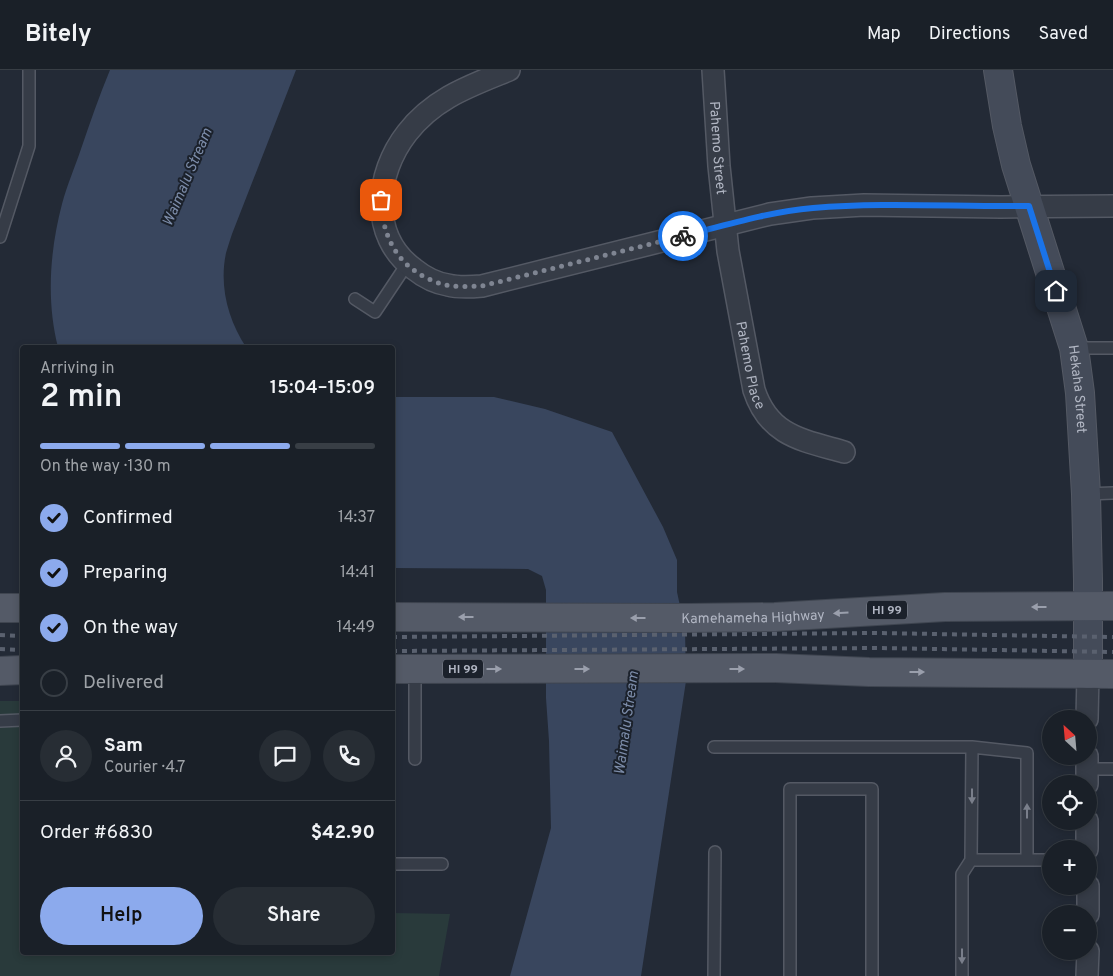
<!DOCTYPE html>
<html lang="en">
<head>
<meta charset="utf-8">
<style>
  body { margin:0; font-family:Overpass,sans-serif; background:#272d34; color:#f1f3f6; height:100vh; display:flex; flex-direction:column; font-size:19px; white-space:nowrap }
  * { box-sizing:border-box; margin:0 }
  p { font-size:16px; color:#9fa3a8 }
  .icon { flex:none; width:28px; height:28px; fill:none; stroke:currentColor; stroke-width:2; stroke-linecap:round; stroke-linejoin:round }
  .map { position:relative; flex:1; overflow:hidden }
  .side { position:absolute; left:20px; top:275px; width:375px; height:610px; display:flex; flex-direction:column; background:#1a2028; border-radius:5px; box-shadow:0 2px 8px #0003,0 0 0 1px #383e45 }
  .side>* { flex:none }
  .needle { width:32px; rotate:334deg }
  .tools { position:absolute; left:1042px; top:640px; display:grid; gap:10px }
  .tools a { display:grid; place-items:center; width:55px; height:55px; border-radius:50%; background:#1a2028; box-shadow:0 2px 8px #0003,0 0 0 1px #383e45; font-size:25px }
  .pin { position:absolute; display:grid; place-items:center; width:42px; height:42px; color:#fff; margin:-21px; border-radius:10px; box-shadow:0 2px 8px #0006 }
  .courier { position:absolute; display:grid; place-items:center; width:50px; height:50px; margin:-25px; border:4px solid #1a73e8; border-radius:50%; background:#fff; color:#222; box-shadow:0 1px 6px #0007 }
  .headline em { font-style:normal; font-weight:600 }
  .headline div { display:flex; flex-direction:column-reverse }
  .headline { display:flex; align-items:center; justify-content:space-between; height:85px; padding:0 20px }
  h1 { font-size:32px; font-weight:600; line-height:38px }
  .bar { display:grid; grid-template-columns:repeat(4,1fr); gap:8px 5px; align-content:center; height:60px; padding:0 20px }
  .bar i { height:6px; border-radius:4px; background:#383e45 }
  .bar .selected { background:#8caaed }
  .bar p { grid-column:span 4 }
  .line { display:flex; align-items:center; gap:12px; padding:0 20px; border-top:1px solid #383e45 }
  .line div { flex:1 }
  .round { display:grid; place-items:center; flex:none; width:52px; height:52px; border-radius:26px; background:#272d34 }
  ol { padding:0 20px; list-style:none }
  li { display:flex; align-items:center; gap:15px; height:55px }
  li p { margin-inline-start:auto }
  li .icon { padding:5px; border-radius:50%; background:#8caaed; color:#111; stroke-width:4 }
  li:last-child { color:#9fa3a8 }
  li i { width:28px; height:28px; border:2px solid #383e45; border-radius:50% }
  .button { display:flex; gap:10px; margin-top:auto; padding:10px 20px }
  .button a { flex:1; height:58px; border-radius:30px; background:#8caaed; color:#111; font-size:20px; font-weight:600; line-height:58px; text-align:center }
  .button a+a { background:#272d34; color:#f1f3f6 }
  header { display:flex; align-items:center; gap:30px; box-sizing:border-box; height:70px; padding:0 25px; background:#1a2028; border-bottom:1px solid #383e45 }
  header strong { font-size:24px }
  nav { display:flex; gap:28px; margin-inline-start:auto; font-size:18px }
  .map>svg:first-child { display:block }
  .green { fill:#293a3b }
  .water { fill:#39465e }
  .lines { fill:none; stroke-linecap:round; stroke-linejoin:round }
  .lane-casing { stroke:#545964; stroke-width:14 }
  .street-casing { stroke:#545964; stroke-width:24 }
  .secondary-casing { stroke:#545964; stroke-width:30 }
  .primary-casing { stroke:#3f4550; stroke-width:30 }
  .lane { stroke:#363c47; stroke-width:11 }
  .street { stroke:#363c47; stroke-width:21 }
  .secondary { stroke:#444b59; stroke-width:28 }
  .primary { stroke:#545a67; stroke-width:28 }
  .rail { stroke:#5a616f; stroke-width:4; stroke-dasharray:5 5; stroke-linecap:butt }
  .oneway { fill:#9a9fac }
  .oneway2 { fill:#7a7f8b }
  .done { stroke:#7f8592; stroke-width:5; stroke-dasharray:0 9 }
  .route { stroke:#1a73e8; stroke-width:6 }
  .labels { text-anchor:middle; stroke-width:4; stroke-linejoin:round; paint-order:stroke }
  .shield { fill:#1b212b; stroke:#848995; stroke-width:1 }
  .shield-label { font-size:12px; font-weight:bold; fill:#b1b6c3 }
  .street-label { font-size:14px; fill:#b1b6c3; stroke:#1b212b }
  .water-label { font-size:15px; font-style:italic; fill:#7c8ca9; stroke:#1b212b }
</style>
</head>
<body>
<header>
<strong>Bitely</strong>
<nav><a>Map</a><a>Directions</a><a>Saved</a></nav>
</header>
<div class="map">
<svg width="1113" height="906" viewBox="0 0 1113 906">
  <rect width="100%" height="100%" fill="#232a36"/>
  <path class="green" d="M 0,631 L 22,631 L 22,882 L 392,882 L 393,843 L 450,844 L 439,906 L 0,906 Z"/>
  <path class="water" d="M 110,0 L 296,0 L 232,164 C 230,170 228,176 226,183 C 219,216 228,250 246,277 L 58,277 C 46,230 50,180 62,134 C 67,115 75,97 81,79 C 90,53 99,26 110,0 Z
    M 393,327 L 494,327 L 545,339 L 612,362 L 663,457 L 677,490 L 677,522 L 685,559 L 686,611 L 641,906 L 510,906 L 551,758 L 549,671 L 546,628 L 546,520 L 542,506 L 528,499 L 393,498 Z"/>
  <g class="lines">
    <g class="lane-casing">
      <path id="lane" d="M 0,167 L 29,76 L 29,0
        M 355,229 L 375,242 L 407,194
        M 1074,278 L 1113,278
        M 1086,424 L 1113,423
        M 0,651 L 22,650
        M 714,677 L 972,677 L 1027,683 L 1027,790
        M 415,689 L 415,599
        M 1087,699 L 1113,699
        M 971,790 L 1051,790
        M 392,794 L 442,794
        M 714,906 L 715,782
        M 790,906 L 790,719 L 872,719 L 872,906
        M 962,906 L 962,804 L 971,790 L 972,677"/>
    </g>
    <g class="street-casing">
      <g id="street">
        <path d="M 509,0 C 470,16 434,28 407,63 C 375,104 369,166 414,199 C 424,207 435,213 448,215 C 459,218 471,217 482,216 L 770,144 L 812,138 L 864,135 L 1001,137 L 1113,136"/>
        <path id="s1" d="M 713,0 L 719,96 L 728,181 L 754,320 C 769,366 802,370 844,382"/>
        <path d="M 1087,649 L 1088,604"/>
        <path d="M 1087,686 L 1087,714"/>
        <path d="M 1087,751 L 1087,779"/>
        <path d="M 1088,816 L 1088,844"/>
        <path d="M 1087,906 L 1088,881"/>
      </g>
    </g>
    <g class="secondary-casing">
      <g id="secondary">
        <path id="s2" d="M 998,0 L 1007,56 L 1016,95 L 1074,278 L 1080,323 L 1086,424 L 1088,511 L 1088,604"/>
      </g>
    </g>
    <g class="primary-casing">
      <g id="primary">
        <path d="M 0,538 L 22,538"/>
        <path id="s3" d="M 392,547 L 687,548 L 775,547 L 945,537 L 1113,536"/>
        <path d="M 392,599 L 776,598 L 869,602 L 1113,604"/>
        <path d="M 0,601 L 22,600"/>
      </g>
    </g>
    <use href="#lane" class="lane"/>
    <use href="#street" class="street"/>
    <use href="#secondary" class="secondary"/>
    <use href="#primary" class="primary"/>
    <path class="rail" d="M 0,565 L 22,566
      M 392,567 L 875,563 L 1113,567
      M 0,579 L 22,580
      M 392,581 L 878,578 L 1113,582"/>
  </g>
  <defs><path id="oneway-solid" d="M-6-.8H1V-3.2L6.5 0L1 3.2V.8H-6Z" transform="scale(1.25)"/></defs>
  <g class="oneway">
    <use href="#oneway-solid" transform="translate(1039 537) rotate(180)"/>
    <use href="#oneway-solid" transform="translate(841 543) rotate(177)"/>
    <use href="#oneway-solid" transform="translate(466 547) rotate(-180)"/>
    <use href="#oneway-solid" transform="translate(638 548) rotate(-180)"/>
    <use href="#oneway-solid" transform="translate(494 599)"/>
    <use href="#oneway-solid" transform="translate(582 599)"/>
    <use href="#oneway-solid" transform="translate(737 599)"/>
    <use href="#oneway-solid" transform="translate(917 602)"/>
  </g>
  <g class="oneway2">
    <use href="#oneway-solid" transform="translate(972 726) rotate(90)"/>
    <use href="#oneway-solid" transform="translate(1027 741) rotate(-90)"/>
    <use href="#oneway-solid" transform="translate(962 886) rotate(90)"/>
  </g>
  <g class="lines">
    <path class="done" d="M 381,130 C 382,163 395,192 425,207 C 433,211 442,215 451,216 C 461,217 472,216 482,216 L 683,166"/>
    <path class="route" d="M 683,166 C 726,155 768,142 813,138 C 884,132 957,137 1029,136 L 1056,221"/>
  </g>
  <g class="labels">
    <g class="shield">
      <rect x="867" y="530.5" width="40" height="19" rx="4"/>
      <rect x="443" y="589.5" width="40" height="19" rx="4"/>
    </g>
    <g class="shield-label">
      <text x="887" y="544">HI 99</text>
      <text x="463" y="603">HI 99</text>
    </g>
    <g class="street-label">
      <text dy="5" stroke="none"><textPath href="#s1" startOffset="78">Pahemo Street</textPath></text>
      <text dy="5" stroke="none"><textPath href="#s1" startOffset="298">Pahemo Place</textPath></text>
      <text dy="5" stroke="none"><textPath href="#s2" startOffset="330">Hekaha Street</textPath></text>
      <text dy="5" stroke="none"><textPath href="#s3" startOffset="361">Kamehameha Highway</textPath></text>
    </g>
    <g class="water-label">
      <text transform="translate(187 107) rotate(-67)" y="5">Waimalu Stream</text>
      <text transform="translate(626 653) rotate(-82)" y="5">Waimalu Stream</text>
    </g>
  </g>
</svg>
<div class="tools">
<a><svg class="needle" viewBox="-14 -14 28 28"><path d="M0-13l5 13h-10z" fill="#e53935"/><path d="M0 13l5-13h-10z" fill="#9fa3a8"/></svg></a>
<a><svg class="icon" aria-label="locate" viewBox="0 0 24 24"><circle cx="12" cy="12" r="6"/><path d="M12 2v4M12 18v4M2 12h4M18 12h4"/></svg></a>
<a>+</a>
<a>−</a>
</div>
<div class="pin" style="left:381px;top:130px;background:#ea580c"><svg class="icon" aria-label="bag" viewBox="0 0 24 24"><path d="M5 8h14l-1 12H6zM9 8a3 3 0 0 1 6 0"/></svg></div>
<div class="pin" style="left:1056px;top:221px;background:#1f2937"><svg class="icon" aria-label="home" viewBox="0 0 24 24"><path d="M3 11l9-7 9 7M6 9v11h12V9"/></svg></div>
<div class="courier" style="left:683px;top:166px"><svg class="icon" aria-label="bike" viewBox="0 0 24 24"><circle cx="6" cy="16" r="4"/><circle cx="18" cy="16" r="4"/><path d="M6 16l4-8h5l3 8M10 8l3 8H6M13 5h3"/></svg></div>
<section class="side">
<div class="headline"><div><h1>2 min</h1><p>Arriving in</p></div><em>15:04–15:09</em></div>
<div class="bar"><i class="selected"></i><i class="selected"></i><i class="selected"></i><i></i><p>On the way · 130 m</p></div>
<ol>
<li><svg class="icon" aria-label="check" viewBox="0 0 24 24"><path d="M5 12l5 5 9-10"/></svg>Confirmed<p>14:37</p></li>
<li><svg class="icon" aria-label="check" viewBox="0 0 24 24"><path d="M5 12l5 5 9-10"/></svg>Preparing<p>14:41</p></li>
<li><svg class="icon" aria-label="check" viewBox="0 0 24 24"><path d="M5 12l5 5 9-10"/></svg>On the way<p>14:49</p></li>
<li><i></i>Delivered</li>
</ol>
<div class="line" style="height:90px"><a class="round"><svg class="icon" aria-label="person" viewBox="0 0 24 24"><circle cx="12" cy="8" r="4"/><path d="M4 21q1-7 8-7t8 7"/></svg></a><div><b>Sam</b><p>Courier · 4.7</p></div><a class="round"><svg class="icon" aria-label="chat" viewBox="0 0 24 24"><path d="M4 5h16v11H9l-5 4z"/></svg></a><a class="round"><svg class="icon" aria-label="phone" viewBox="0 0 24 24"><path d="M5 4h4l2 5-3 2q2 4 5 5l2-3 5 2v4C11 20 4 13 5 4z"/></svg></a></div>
<div class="line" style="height:65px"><div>Order #6830</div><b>$42.90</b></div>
<div class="button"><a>Help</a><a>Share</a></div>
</section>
</div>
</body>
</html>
